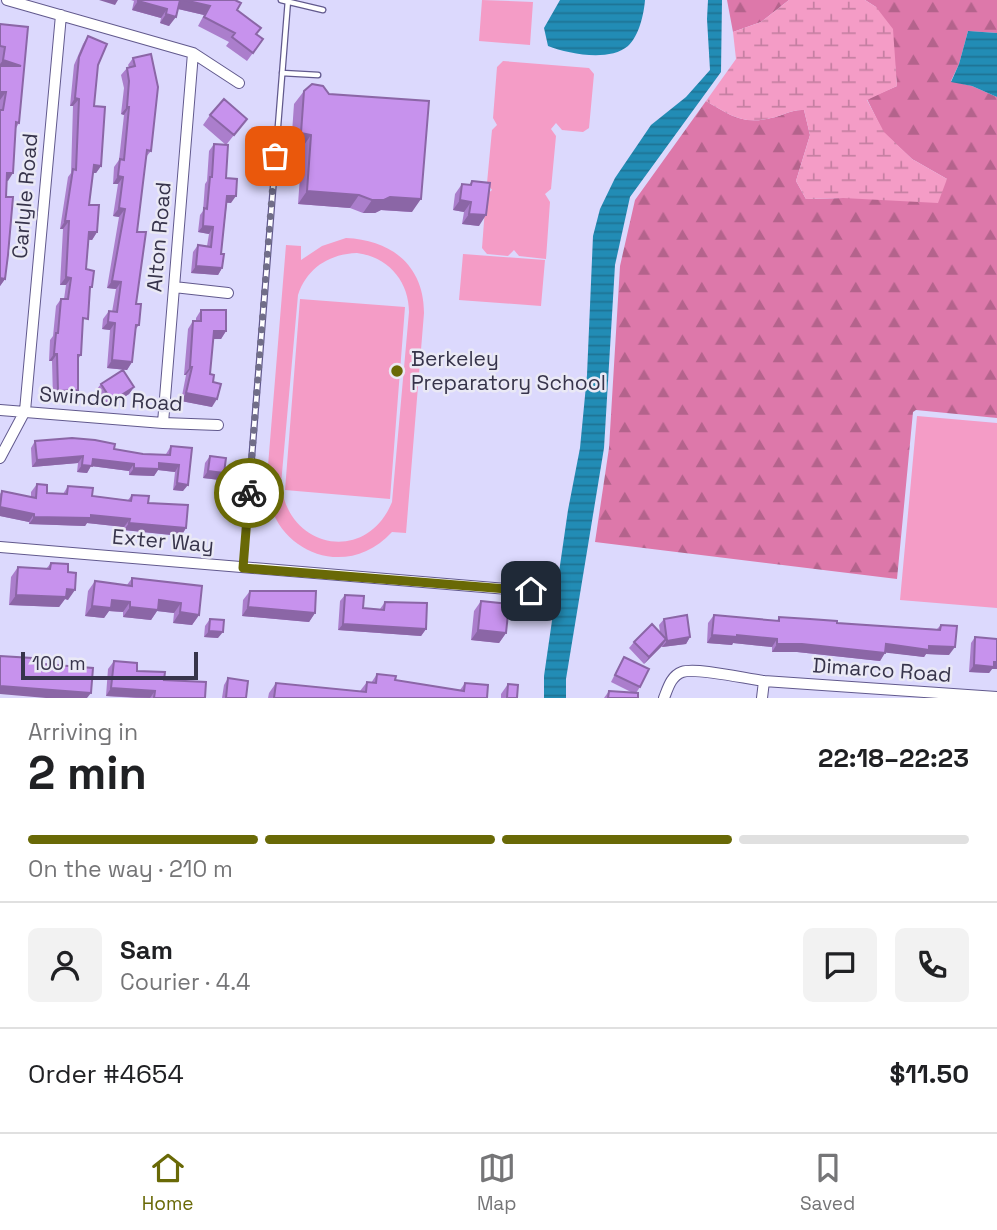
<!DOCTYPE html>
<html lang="en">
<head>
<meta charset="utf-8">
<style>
  body { margin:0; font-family:"Space Grotesk",sans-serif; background:#f2f2f2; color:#202124; height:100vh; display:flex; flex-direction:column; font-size:26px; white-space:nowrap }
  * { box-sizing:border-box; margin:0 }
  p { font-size:23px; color:#757577 }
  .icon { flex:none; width:38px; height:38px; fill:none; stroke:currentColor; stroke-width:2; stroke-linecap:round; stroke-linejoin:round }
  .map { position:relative; height:698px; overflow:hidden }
  .sheet { display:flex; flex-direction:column; background:#fff; flex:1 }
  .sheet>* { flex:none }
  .scale { position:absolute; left:21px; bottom:18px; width:177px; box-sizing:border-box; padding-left:7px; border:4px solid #37344b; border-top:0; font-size:19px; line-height:24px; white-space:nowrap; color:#37344b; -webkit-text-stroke:5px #eae9f5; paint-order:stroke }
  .pin { position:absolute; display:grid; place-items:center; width:60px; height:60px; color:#fff; margin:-30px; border-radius:14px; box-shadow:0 4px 10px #0006 }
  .courier { position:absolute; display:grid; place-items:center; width:70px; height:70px; margin:-35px; border:5px solid #696906; border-radius:50%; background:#fff; color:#222; box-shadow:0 2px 9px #0007 }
  .summary em { font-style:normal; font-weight:600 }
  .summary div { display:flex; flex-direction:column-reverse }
  .summary { display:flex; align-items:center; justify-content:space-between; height:119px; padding:0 28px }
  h1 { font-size:46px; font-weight:600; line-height:52px }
  .bar { display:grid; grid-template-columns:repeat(4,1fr); gap:10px 7px; align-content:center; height:84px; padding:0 28px }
  .bar i { height:9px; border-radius:5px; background:#e0e0e0 }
  .bar .current { background:#696906 }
  .bar p { grid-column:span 4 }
  .line { display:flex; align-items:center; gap:18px; padding:0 28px; border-top:2px solid #e0e0e0 }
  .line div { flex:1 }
  .round { display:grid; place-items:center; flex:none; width:74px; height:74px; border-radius:10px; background:#f2f2f2 }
  .menu { display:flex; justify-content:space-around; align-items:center; height:98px; border-top:2px solid #e0e0e0; background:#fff; font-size:19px; color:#757577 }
  .menu a { display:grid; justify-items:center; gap:4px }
  .menu .current { color:#696906 }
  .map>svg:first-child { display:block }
  .forest { fill:url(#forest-firs) }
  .wetland { fill:url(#wetland-marsh) }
  .park { fill:#f49cc6; fill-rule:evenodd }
  .water { fill:url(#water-rules) }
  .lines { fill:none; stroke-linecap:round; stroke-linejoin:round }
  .service-casing { stroke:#61598d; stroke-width:7 }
  .minor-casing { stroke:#61598d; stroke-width:12 }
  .service { stroke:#fff; stroke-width:4.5 }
  .minor { stroke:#fff; stroke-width:10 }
  .wall { fill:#ab7ecc }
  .shaded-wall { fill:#8b66a6 }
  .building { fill:#c792ed; stroke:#8b66a6; stroke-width:2 }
  .done { stroke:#716e89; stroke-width:7; stroke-dasharray:0 12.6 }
  .route { stroke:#696906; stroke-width:9 }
  .poi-dot { fill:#696906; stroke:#eae9f5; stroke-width:2.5 }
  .labels { text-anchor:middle; stroke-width:5; stroke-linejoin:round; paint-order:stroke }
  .street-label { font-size:21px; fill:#37344b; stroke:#eae9f5 }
  .poi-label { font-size:21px; fill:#37344b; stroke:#eae9f5; text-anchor:start }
</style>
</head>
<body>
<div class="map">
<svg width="997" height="698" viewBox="0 0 997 698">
  <defs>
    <pattern id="forest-firs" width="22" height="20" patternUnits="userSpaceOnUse" patternTransform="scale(1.75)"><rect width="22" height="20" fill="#dd78aa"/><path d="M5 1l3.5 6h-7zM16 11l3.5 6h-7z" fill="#b4638c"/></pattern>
    <pattern id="wetland-marsh" width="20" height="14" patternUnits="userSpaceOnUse" patternTransform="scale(1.75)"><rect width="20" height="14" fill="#f49cc6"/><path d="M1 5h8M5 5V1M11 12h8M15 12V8" fill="none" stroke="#c680a3"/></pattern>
    <pattern id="water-rules" width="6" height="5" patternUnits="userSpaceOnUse" patternTransform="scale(1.75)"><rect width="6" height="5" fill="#228cb5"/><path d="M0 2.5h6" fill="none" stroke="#1e7395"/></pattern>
  </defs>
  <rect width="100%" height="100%" fill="#dcd9fd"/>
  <path class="forest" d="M 727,0 L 789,0 L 761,22 L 733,32 Z
    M 865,0 L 997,0 L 997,33 L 968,31 L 959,64 L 951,81 L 972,86 L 997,97 L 997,418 L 916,410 L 913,412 L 897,579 L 595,542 L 609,448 L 620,266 L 635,200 L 706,101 C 730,115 742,125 771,118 C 782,116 792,109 804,110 L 810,135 L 796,181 L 806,199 L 843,198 L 947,179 L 912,159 L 883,132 L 867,99 L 897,86 L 895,65 L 876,7 Z"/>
  <path class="wetland" d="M 789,0 L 865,0 L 876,7 L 893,29 L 897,86 L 867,100 L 884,132 L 912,159 L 947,179 L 938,203 L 843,198 L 806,199 L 796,181 L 810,135 L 804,110 C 792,109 782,116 771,118 C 742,125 730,115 706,101 L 736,59 L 733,32 L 761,22 Z"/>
  <path class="park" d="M 482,0 L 533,2 L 530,45 L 479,41 Z
    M 503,61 L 589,68 L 594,74 L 589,128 L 583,132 L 562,130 L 556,123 L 551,129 L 556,136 L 551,189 L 545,194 L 550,202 L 546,259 L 519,256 L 514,250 L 508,256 L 487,254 L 482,248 L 486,195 L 492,190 L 487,183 L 492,130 L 497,125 L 493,118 L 497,67 Z
    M 346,238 C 392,240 424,266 424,313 L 406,533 L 392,532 C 344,585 264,548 267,478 L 286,245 L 301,246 L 301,260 L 322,246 ZM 357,253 C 388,257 409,281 409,312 L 392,502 C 367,564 288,550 281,484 L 298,295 C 307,268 329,254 357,253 Z
    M 463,254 L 545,260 L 541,306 L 459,300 Z
    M 300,299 L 405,307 L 390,499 L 285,490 Z
    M 917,416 L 997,423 L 997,608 L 900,600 Z"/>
  <path class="water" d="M 560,0 L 645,0 C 644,14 639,36 628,46 C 609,62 569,54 548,46 L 544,28 Z
    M 708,0 L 722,0 L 721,72 L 630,197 L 615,265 L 604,448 L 566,679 L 566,698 L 544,698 L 544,676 L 568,510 L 580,448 L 587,375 L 593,236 L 600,209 L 615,178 L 651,125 L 686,97 L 710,70 L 707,19 Z
    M 968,31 L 997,33 L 997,97 L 972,86 L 951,82 L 959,64 Z"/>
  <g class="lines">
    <g class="service-casing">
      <path id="service" d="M 281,0 L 323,10
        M 282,73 L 318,75
        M 243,567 L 288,0"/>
    </g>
    <g class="minor-casing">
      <path id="minor" d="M 7,0 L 193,53 L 239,83
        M 174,287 L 228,293
        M 0,410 L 163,423 L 218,425
        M 163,423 L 193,53
        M 0,458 L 25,411 L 61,15
        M 0,547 L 531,591
        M 764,681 L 997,697
        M 664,698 C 668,688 671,676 682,672 C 696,667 747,679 764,681 L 762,698"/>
    </g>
    <use href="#service" class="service"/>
    <use href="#minor" class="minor"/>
  </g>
  <path class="wall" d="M 131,0 L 235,0 L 237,10 L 256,34 L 263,39 L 247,61 L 226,46 L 229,42 L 198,26 L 204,15 L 178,9 L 169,26 L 160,23 L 161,18 L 132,10 L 134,1 Z
    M 0,24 L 19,123 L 16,128 L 7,181 L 5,279 L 0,286 Z
    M 88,36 L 98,65 L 94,106 L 101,166 L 96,173 L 93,173 L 89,205 L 97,232 L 92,240 L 89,240 L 86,269 L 92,287 L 89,290 L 82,326 L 81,355 L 78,359 L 73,398 L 53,398 L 52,361 L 49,361 L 50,340 L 53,336 L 56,306 L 61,299 L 64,299 L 66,285 L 60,285 L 63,229 L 60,229 L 68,177 L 71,173 L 73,106 L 70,106 L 74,65 L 83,44 Z
    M 133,58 L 151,151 L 146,157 L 137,232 L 136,304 L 139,325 L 135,330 L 132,362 L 127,370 L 107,368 L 110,330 L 102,329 L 103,319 L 109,311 L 112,312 L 116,289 L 107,288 L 119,217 L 113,216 L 118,184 L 113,184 L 114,167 L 119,160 L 124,115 L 121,114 L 124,88 L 121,75 L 127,68 L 129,67 L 128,65 Z
    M 304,91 L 412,212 L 381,210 L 375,213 L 363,213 L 350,208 L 298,204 L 302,148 L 291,147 L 294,104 Z
    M 210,115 L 247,119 L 226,145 L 203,125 Z
    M 214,144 L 226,178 L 231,203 L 227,203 L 221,254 L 222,268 L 218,275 L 191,273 L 193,252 L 198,245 L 207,246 L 209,234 L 198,232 L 200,215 L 203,211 L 205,184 L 207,181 L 209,151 Z
    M 472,181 L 479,226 L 462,224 L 464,212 L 453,210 L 455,194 L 462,184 L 469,185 Z
    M 201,310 L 226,331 L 221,339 L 213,339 L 210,374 L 213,382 L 212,407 L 181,401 L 186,375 L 184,375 L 188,329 L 193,321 L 196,321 L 196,318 Z
    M 101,384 L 134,387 L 129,394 L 107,408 L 96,390 Z
    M 35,441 L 114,449 L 143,454 L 166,454 L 171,446 L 192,448 L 183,491 L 173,490 L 175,472 L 158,470 L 154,476 L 129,475 L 129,471 L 91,466 L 87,473 L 77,472 L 78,463 L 32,467 L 31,448 Z
    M 210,456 L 220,480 L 203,478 L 205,463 Z
    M 37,484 L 47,493 L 63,494 L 68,486 L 92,496 L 128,500 L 132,495 L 148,503 L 186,528 L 181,536 L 124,530 L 124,527 L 87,523 L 85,526 L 29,524 L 29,522 L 0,516 L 0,494 L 2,491 L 31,497 L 31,492 Z
    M 51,563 L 68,600 L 65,599 L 59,607 L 9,605 L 11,577 L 18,567 L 46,569 Z
    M 132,578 L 202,586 L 199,615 L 192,625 L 173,623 L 174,613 L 157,611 L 151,620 L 123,617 L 123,612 L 109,611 L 104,618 L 85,616 L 88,591 L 95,581 L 127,585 Z
    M 250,591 L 315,613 L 309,622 L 242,616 L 243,600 Z
    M 345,595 L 363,608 L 380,609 L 385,602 L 426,629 L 421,636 L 338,630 L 340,601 Z
    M 481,601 L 506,633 L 499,643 L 471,640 L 474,611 Z
    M 714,615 L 777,621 L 779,617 L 837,623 L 937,629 L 941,625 L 949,655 L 926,654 L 924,657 L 885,652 L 880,661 L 797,652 L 772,652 L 772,647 L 733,643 L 732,645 L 707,643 L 708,623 Z
    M 210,619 L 218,638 L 204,637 L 205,626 Z
    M 664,619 L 690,637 L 686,644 L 662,647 L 662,646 L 644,664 L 629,648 L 634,642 L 660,632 L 659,625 Z
    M 975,637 L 997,639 L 997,669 L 992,669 L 989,673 L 969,672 L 971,643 Z
    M 624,657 L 640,687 L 636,693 L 638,698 L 604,698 L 609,691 L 633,693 L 611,682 L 620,664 Z
    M 114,661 L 137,671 L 164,680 L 205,698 L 136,698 L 106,696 L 108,669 Z
    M 377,674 L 395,680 L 460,690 L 465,683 L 487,698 L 268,698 L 269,693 L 276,683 L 360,691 L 367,682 L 371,683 Z
    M 228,678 L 246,698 L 222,698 L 224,685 Z
    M 508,684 L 517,698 L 501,698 L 501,694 Z"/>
  <path class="shaded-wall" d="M 99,0 L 118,0 L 115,5 Z
    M 180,0 L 184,0 L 210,6 L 204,15 L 174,8 Z
    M 138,1 L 167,9 L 161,18 L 132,10 Z
    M 166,14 L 176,17 L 169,26 L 160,23 Z
    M 3,60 L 21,66 L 0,68 L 0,64 Z
    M 0,92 L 6,92 L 0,100 Z
    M 75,98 L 79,99 L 73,106 L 70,106 Z
    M 127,107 L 129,107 L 124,115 L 121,114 Z
    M 301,133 L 311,135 L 302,148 L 291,147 Z
    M 94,165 L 101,166 L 96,173 L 88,173 Z
    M 7,173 L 13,173 L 8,181 L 2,180 Z
    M 118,176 L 123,177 L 118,184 L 113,184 Z
    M 307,191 L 359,195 L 350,208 L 298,204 Z
    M 227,196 L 236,196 L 231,203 L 223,202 Z
    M 390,197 L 421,199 L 412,212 L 381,210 L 375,213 L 363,213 L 372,200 Z
    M 460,200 L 471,202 L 464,212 L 453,210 Z
    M 119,208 L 125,209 L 119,217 L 113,216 Z
    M 469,214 L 486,215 L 479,226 L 462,224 Z
    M 65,221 L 69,221 L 63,229 L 60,229 Z
    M 203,226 L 213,227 L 209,234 L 198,232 Z
    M 89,232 L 97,232 L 92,240 L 84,239 Z
    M 196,266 L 222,268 L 218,275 L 191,273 Z
    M 66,277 L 71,278 L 66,285 L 60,285 Z
    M 0,278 L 5,279 L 0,286 Z
    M 112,281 L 121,282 L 116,289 L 107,288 Z
    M 108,322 L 115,323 L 110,330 L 102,329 Z
    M 214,331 L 226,331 L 221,339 L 208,339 Z
    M 54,354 L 57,354 L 52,361 L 49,361 Z
    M 112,360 L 132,362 L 127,370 L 107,368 Z
    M 190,367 L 192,367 L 186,375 L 184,375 Z
    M 134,387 L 129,394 L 107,408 L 112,401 Z
    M 78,390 L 73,398 L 53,398 L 58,391 Z
    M 186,393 L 217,399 L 212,407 L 181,401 Z
    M 83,456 L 78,463 L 32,467 L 37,460 Z
    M 93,459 L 134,464 L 129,471 L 91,466 L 87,473 L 77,472 L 82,465 Z
    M 159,463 L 179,465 L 175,472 L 158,470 L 154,476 L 129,475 L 134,468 Z
    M 208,471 L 224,473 L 220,480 L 203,478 Z
    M 177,483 L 188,485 L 183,491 L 173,490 Z
    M 0,507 L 34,514 L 29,522 L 0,516 Z
    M 91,515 L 130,519 L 124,527 L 87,523 L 85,526 L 29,524 L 34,517 Z
    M 129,523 L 186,528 L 181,536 L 124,530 Z
    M 67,589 L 75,590 L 68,600 L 65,599 L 59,607 L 9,605 L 16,595 Z
    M 112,600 L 130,602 L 123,612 L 109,611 L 104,618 L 85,616 L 92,606 Z
    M 159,600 L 181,603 L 174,613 L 157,611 L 151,620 L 123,617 L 130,607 Z
    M 248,607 L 315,613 L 309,622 L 242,616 Z
    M 180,612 L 199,615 L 192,625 L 173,623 Z
    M 343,624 L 426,629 L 421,636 L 338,630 Z
    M 478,630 L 506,633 L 499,643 L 471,640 Z
    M 209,631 L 223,632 L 218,638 L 204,637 Z
    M 712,635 L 737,635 L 777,639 L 772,647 L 733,643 L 732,645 L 707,643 Z
    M 690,637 L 686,644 L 662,647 L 667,641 Z
    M 666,639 L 662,646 L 644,664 L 649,657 Z
    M 777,644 L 802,644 L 885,653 L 880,661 L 797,652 L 772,652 Z
    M 886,644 L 929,646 L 955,647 L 949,655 L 926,654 L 924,657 L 880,652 Z
    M 994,662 L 997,662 L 997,669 L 992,669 L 989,673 L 969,672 L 974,665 Z
    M 0,686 L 91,693 L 87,698 L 46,698 L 0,694 Z
    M 111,688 L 155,691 L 150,698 L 106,696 Z"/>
  <path class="building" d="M 138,0 L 180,0 L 176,17 L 166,14 L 167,9 L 138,1 Z
    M 184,0 L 235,0 L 241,3 L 237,10 L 261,28 L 256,34 L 263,39 L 253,53 L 232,37 L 235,33 L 204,17 L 210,6 Z
    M 0,24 L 28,27 L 19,123 L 16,122 L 13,173 L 7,173 L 6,197 L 13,197 L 8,255 L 5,279 L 0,278 L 0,110 L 3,110 L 6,92 L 0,92 L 0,66 L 21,66 L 3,60 L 5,47 L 0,46 Z
    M 88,36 L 107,44 L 98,65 L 94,106 L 105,107 L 101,166 L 94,165 L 89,205 L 99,205 L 97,232 L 89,232 L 86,269 L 94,271 L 92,287 L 90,287 L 88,319 L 83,318 L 81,355 L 78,355 L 78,390 L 58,391 L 57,354 L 54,354 L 56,333 L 58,333 L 61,299 L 68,299 L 71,278 L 66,277 L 69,221 L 65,221 L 73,169 L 76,170 L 79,99 L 75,98 L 79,57 Z
    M 151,54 L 158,87 L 151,151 L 147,150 L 137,232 L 146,232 L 136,304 L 141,304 L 139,325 L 136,325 L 132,362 L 112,360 L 115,323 L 108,322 L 109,311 L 117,312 L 121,282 L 112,281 L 125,209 L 119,208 L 123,177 L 118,176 L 120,159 L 124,160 L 129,107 L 127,107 L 129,81 L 127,68 L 135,66 L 133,58 Z
    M 312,84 L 323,86 L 329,94 L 429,101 L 421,199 L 390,197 L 384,200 L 372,200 L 359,195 L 307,191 L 311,135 L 301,133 L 304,91 Z
    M 224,99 L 247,119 L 234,135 L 210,115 Z
    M 214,144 L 228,145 L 226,178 L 237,179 L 236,196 L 227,196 L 221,254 L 224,254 L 222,268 L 196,266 L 198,245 L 211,247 L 213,227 L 203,226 L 204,208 L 207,209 L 210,177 L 212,177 Z
    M 472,181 L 490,183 L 486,215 L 469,214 L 471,202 L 460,200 L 462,184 L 471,185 Z
    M 201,310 L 226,310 L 226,331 L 214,331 L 210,374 L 214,375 L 213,382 L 221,384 L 217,399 L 186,393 L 192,367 L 190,367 L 193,321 L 201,321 Z
    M 123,370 L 134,387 L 112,401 L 101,384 Z
    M 72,438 L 95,440 L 115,444 L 114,449 L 143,454 L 170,455 L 171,446 L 192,448 L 188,485 L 177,483 L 179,465 L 159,463 L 159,469 L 134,468 L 134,464 L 93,459 L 92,466 L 82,465 L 83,456 L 37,460 L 35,441 Z
    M 210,456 L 226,458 L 224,473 L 208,471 Z
    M 37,484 L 47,485 L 47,493 L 67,494 L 68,486 L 93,488 L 92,496 L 131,501 L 132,495 L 149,496 L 148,503 L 188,505 L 186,528 L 129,523 L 130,519 L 91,515 L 91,518 L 34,517 L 34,514 L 0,507 L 2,491 L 36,498 Z
    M 51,563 L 68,564 L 68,572 L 76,573 L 75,590 L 67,589 L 66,597 L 16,595 L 18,567 L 50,569 Z
    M 132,578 L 202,586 L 199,615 L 180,612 L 181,603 L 159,600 L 158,610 L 130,607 L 130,602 L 112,600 L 111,608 L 92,606 L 95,581 L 132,586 Z
    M 250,591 L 316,591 L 315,613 L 248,607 Z
    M 345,595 L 364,596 L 363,608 L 384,610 L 385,602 L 427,603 L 426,629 L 343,624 Z
    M 481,601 L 509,604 L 506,633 L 478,630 Z
    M 687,615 L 690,637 L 667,641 L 664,619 Z
    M 714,615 L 779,621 L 779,617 L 810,619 L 837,621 L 837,623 L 940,630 L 941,625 L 957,626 L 955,647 L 929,646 L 929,650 L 886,644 L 885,653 L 802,644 L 777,644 L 777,639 L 737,635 L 737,637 L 712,635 Z
    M 210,619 L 224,620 L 223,632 L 209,631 Z
    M 652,624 L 666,639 L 649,657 L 634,642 Z
    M 975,637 L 997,639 L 997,662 L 994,662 L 994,667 L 974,665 Z
    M 0,656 L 32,658 L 31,663 L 93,668 L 91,693 L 0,686 Z
    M 624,657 L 649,669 L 640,687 L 615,675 Z
    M 114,661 L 137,663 L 137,671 L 165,672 L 164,680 L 206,682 L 205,698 L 154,698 L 155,691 L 111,688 Z
    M 377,674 L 396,676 L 395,680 L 464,691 L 465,683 L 488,685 L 487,698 L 274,698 L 276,683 L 366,692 L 367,682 L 376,683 Z
    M 228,678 L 248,681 L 246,698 L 226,698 Z
    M 508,684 L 518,685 L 517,698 L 507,698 Z
    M 609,691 L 638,693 L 638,698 L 608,698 Z"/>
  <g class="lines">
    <path class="done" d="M 249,493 L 275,156"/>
    <path class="route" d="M 249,493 L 243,568 L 531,591"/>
  </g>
  <circle class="poi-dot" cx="397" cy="371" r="7"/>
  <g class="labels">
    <g class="street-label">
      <text transform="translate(25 196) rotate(-85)" y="7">Carlyle Road</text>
      <text transform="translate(159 237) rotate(-85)" y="7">Alton Road</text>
      <text transform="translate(111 399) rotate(4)" y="7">Swindon Road</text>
      <text transform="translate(163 541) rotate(5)" y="7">Exter Way</text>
      <text transform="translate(882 670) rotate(4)" y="7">Dimarco Road</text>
    </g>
    <g class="poi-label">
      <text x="411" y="366">Berkeley<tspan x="411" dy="24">Preparatory School</tspan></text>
    </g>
  </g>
</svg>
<div class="scale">100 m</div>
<div class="pin" style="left:275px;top:156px;background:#ea580c"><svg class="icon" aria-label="bag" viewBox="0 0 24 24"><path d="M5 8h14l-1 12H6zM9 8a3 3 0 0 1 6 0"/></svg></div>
<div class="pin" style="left:531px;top:591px;background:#1f2937"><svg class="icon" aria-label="home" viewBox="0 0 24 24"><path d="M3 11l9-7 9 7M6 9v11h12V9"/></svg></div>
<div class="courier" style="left:249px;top:493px"><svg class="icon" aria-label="bike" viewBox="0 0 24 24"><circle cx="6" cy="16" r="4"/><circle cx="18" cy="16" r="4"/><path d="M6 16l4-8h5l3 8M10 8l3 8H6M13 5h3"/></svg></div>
</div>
<section class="sheet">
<div class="summary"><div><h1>2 min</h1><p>Arriving in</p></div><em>22:18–22:23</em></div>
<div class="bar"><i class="current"></i><i class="current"></i><i class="current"></i><i></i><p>On the way · 210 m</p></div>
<div class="line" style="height:126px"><a class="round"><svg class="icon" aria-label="person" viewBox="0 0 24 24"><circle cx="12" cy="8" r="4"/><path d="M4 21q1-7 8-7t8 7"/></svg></a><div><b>Sam</b><p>Courier · 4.4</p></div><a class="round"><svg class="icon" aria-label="chat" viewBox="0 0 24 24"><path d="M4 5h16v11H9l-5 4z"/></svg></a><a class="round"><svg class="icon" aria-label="phone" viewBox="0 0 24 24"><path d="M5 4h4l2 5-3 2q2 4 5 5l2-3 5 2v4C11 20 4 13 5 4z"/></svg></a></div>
<div class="line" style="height:91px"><div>Order #4654</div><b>$11.50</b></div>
</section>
<nav class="menu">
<a class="current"><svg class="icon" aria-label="home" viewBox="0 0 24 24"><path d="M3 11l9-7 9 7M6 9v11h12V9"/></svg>Home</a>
<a><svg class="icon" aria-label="map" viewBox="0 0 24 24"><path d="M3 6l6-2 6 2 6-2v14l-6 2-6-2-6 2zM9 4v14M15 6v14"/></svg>Map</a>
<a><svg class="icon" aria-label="saved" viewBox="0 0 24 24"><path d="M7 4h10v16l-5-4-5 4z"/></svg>Saved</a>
</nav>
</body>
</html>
